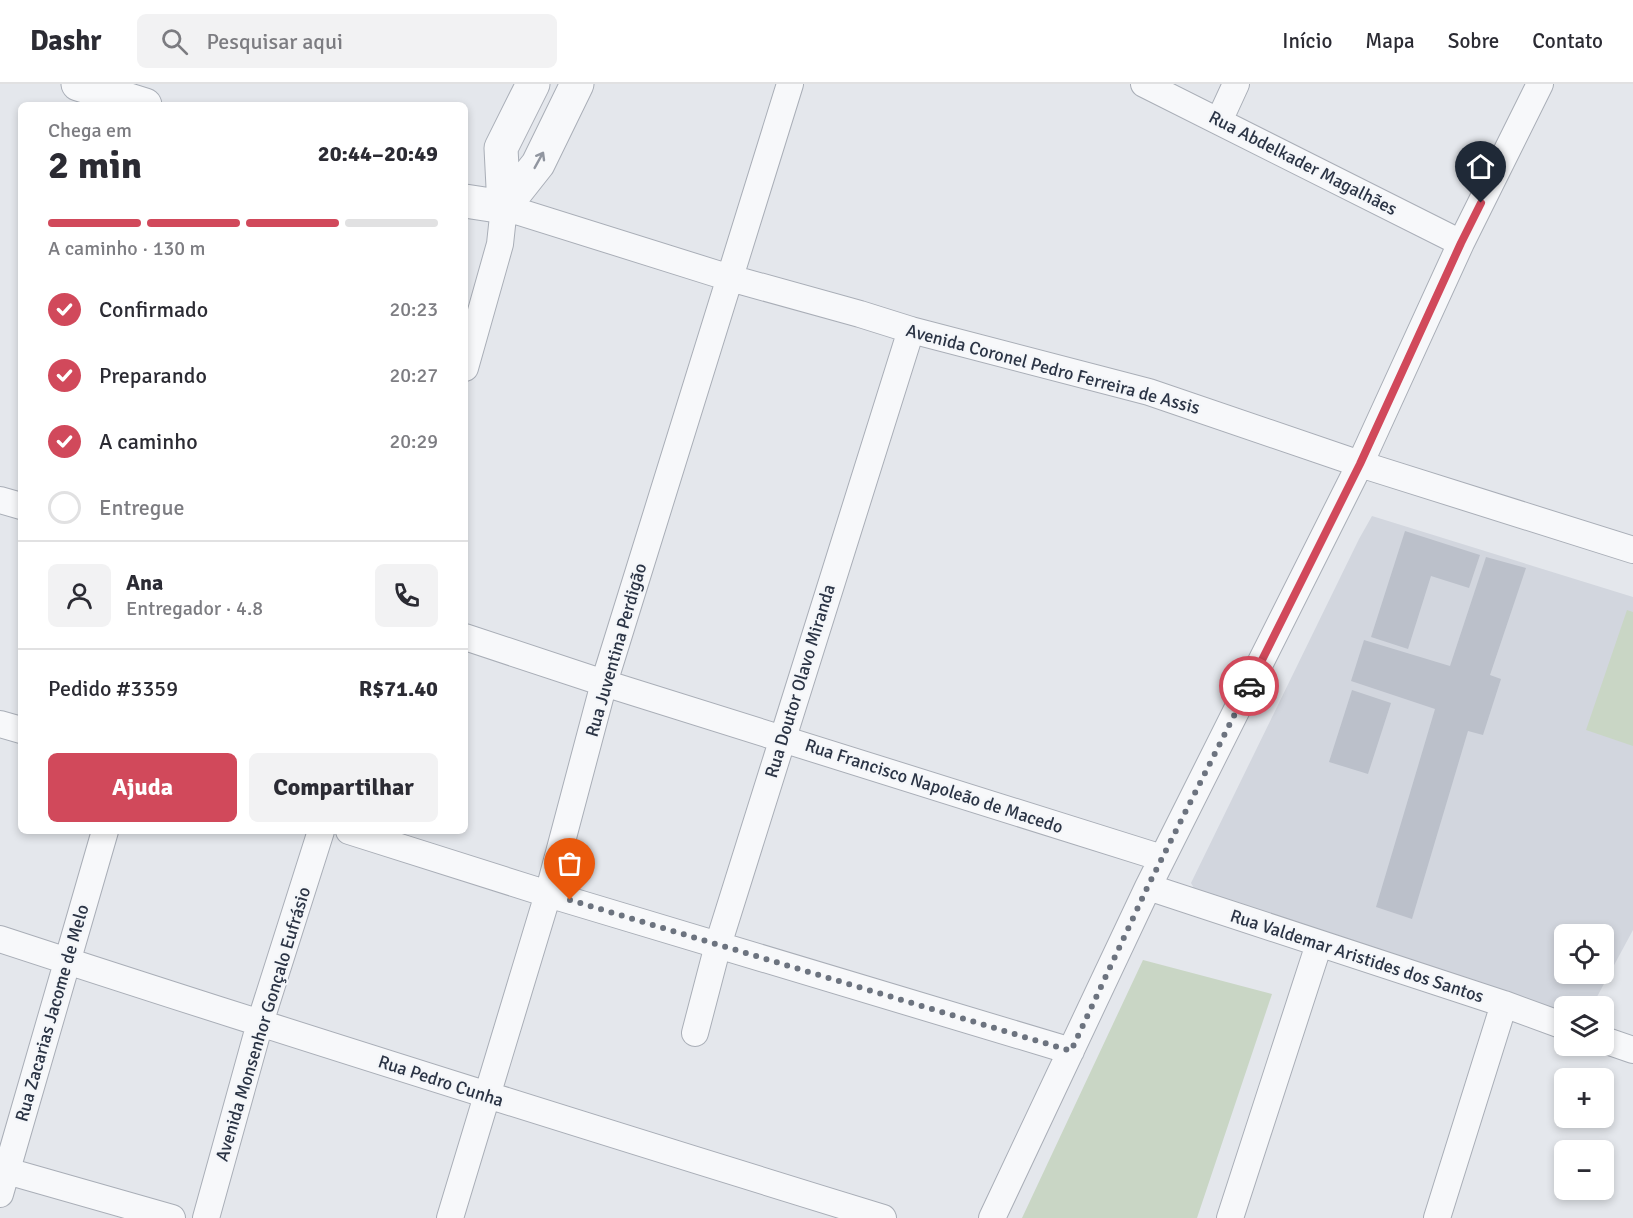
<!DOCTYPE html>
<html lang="pt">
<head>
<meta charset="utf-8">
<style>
  body { margin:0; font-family:Signika,sans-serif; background:#f2f2f3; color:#2b2b33; height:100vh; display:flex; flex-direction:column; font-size:22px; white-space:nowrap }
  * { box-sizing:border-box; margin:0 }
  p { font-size:20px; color:#7c7c81 }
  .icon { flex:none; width:33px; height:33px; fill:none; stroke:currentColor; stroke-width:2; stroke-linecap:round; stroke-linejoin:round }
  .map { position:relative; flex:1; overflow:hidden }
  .side { position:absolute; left:18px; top:18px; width:450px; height:732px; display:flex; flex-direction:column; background:#fff; border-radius:9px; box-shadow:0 3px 9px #0003 }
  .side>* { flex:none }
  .fabs { position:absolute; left:1554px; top:840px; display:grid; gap:12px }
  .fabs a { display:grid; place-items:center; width:60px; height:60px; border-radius:9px; background:#fff; box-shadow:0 3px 9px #0003; font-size:30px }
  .pin { position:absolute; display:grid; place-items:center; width:51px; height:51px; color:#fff; margin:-62px -26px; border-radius:50% 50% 50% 0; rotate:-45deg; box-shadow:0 0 6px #0007 }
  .pin .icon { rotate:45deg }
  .courier { position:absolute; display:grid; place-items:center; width:60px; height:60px; margin:-30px; border:4px solid #d1495b; border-radius:50%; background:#fff; color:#222; box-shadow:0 2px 8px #0007 }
  .summary em { font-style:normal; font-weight:800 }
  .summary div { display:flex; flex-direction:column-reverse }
  .summary { display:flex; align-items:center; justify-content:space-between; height:102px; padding:0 30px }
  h1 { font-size:39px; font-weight:800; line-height:45px }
  .bar { display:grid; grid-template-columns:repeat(4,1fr); gap:9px 6px; align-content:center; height:72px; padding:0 30px }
  .bar i { height:8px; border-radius:4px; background:#e1e1e2 }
  .bar .active { background:#d1495b }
  .bar p { grid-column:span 4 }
  .line { display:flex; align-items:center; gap:15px; padding:0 30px; border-top:2px solid #e1e1e2 }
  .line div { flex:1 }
  .round { display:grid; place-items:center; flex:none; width:63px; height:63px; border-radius:9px; background:#f2f2f3 }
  ol { padding:0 30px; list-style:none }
  li { display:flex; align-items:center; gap:18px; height:66px }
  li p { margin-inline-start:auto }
  li .icon { padding:6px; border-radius:50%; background:#d1495b; color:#fff; stroke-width:4 }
  li:last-child { color:#7c7c81 }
  li i { width:33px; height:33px; border:3px solid #e1e1e2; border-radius:50% }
  .primary-button { display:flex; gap:12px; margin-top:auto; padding:12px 30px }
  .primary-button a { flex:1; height:69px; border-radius:9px; background:#d1495b; color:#fff; font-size:24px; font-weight:800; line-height:69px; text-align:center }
  .primary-button a+a { background:#f2f2f3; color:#2b2b33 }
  header { display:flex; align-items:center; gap:36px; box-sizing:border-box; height:84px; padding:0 30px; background:#fff; border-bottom:2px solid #e1e1e2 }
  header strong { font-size:28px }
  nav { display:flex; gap:33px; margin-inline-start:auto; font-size:21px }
  .search { width:420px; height:54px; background:#f2f2f3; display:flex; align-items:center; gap:15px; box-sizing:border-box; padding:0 21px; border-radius:9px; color:#7c7c81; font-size:22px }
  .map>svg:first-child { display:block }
  .built { fill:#d2d6de; fill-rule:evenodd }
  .green { fill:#c9d6c5 }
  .building { fill:#bbc0ca }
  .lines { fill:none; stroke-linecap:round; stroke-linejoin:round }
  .minor-casing { stroke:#a9aeb7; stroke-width:28 }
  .tertiary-casing { stroke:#a9aeb7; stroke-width:35 }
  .minor { stroke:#f7f8fa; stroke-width:26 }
  .tertiary { stroke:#f7f8fa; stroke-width:33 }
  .oneway { stroke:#9196a0 }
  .done { stroke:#6c737f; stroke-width:6; stroke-dasharray:0 10.8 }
  .route { stroke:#d1495b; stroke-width:8 }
  .labels { text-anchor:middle; stroke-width:4.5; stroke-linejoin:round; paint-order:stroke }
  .street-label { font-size:18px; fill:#2b3445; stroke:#f4f6f9 }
</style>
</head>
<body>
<header>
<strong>Dashr</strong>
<div class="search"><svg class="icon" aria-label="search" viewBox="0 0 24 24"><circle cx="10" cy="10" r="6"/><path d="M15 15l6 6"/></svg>Pesquisar aqui</div>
<nav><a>Início</a><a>Mapa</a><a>Sobre</a><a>Contato</a></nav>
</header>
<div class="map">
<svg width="1633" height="1134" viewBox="0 0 1633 1134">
  <rect width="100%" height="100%" fill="#e4e7ec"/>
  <path class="built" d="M 1372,432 L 1633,513 L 1633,846 L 1592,922 L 1564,922 L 1564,929 L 1201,817 L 1191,799 L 1359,455 ZM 1564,850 L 1604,850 L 1604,890 L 1564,890 Z"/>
  <path class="green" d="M 1627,526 L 1633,528 L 1633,662 L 1586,646 Z
    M 1143,876 L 1272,910 L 1197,1134 L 1022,1134 Z"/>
  <path class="building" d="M 1405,447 L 1480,471 L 1469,504 L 1431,492 L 1408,565 L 1371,553 Z
    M 1486,473 L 1526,484 L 1490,591 L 1501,595 L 1483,651 L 1468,647 L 1412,835 L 1376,823 L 1435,625 L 1351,597 L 1364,556 L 1450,582 Z
    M 1352,606 L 1391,619 L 1368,690 L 1329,678 Z"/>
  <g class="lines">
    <g class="minor-casing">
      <path id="minor" d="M 1144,0 L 1461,159
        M 1219,37 L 1236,0
        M 465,284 L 500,160 L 504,123 L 730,194 L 860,230 L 911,246 L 1149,308 L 1360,380 L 1633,466
        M 0,416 L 21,422
        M 465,553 L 604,599 L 1162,774
        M 0,640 L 21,646
        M 349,747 L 548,810 L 1071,967
        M 1148,803 L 1504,920 L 1564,942
        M 0,855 C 293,951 588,1043 883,1134
        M 695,949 L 718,861 L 911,246
        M 1604,956 L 1633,966
        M 7,1087 L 172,1134
        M 0,1110 L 105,747
        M 206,1134 L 260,939 L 321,747
        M 450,1134 L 548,810 L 604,599 L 790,0
        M 992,1134 L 1148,803 L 1360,380 L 1461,159 L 1540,0
        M 1230,1134 L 1319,860
        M 1437,1134 L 1504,920"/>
    </g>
    <g class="tertiary-casing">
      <path id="tertiary" d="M 78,0 L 145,21
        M 465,117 L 504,123
        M 504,123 L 538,80 L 577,0
        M 504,123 L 501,64 L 533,0"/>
    </g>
    <use href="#minor" class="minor"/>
    <use href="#tertiary" class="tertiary"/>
  </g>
  <defs><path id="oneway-shaft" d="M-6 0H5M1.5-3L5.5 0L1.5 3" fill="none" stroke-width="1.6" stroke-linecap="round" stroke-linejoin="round" transform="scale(1.5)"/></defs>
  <use class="oneway" href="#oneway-shaft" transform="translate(539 76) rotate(-61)"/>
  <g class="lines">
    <path class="done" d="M 570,816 L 1071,967 L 1148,802 L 1249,602"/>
    <path class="route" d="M 1249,602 L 1360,380 L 1461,159 L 1481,119"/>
  </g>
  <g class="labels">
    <g class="street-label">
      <text transform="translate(1303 79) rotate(27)" y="6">Rua Abdelkader Magalhães</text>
      <text transform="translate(1053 285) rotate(15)" y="6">Avenida Coronel Pedro Ferreira de Assis</text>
      <text transform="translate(616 566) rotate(-74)" y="6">Rua Juventina Perdigão</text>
      <text transform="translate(800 597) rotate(-73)" y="6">Rua Doutor Olavo Miranda</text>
      <text transform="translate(934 702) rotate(18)" y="6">Rua Francisco Napoleão de Macedo</text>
      <text transform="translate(1357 872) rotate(18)" y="6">Rua Valdemar Aristides dos Santos</text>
      <text transform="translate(52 929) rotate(-74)" y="6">Rua Zacarias Jacome de Melo</text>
      <text transform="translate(263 940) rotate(-73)" y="6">Avenida Monsenhor Gonçalo Eufrásio</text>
      <text transform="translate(441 997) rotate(18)" y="6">Rua Pedro Cunha</text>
    </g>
  </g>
</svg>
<div class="fabs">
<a><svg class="icon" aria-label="locate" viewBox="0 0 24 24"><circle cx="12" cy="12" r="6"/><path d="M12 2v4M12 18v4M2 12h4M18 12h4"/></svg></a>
<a><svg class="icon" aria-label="layers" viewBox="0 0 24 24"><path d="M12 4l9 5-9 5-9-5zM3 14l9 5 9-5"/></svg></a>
<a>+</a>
<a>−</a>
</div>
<div class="pin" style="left:570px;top:816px;background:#ea580c"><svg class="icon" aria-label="bag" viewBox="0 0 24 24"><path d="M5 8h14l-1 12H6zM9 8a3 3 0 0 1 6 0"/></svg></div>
<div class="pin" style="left:1481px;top:119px;background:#1f2937"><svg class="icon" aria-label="home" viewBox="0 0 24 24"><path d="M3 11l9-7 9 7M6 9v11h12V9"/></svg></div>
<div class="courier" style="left:1249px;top:602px"><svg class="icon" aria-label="car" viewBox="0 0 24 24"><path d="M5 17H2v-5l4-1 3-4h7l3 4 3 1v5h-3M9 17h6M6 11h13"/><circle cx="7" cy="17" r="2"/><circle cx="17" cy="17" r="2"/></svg></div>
<section class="side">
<div class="summary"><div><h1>2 min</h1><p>Chega em</p></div><em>20:44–20:49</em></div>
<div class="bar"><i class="active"></i><i class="active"></i><i class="active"></i><i></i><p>A caminho · 130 m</p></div>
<ol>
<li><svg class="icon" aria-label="check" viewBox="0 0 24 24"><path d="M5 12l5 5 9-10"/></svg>Confirmado<p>20:23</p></li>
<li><svg class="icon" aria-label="check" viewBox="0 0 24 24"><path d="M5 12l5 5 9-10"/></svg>Preparando<p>20:27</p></li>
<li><svg class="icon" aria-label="check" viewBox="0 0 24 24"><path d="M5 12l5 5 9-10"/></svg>A caminho<p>20:29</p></li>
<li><i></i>Entregue</li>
</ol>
<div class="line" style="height:108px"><a class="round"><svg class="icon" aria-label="person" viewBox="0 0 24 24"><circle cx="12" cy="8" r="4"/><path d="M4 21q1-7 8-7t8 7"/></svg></a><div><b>Ana</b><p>Entregador · 4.8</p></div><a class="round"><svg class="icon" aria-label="phone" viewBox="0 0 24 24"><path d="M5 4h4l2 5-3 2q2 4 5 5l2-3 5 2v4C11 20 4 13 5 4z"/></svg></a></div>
<div class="line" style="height:78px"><div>Pedido #3359</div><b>R$71.40</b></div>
<div class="primary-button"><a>Ajuda</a><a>Compartilhar</a></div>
</section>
</div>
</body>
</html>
